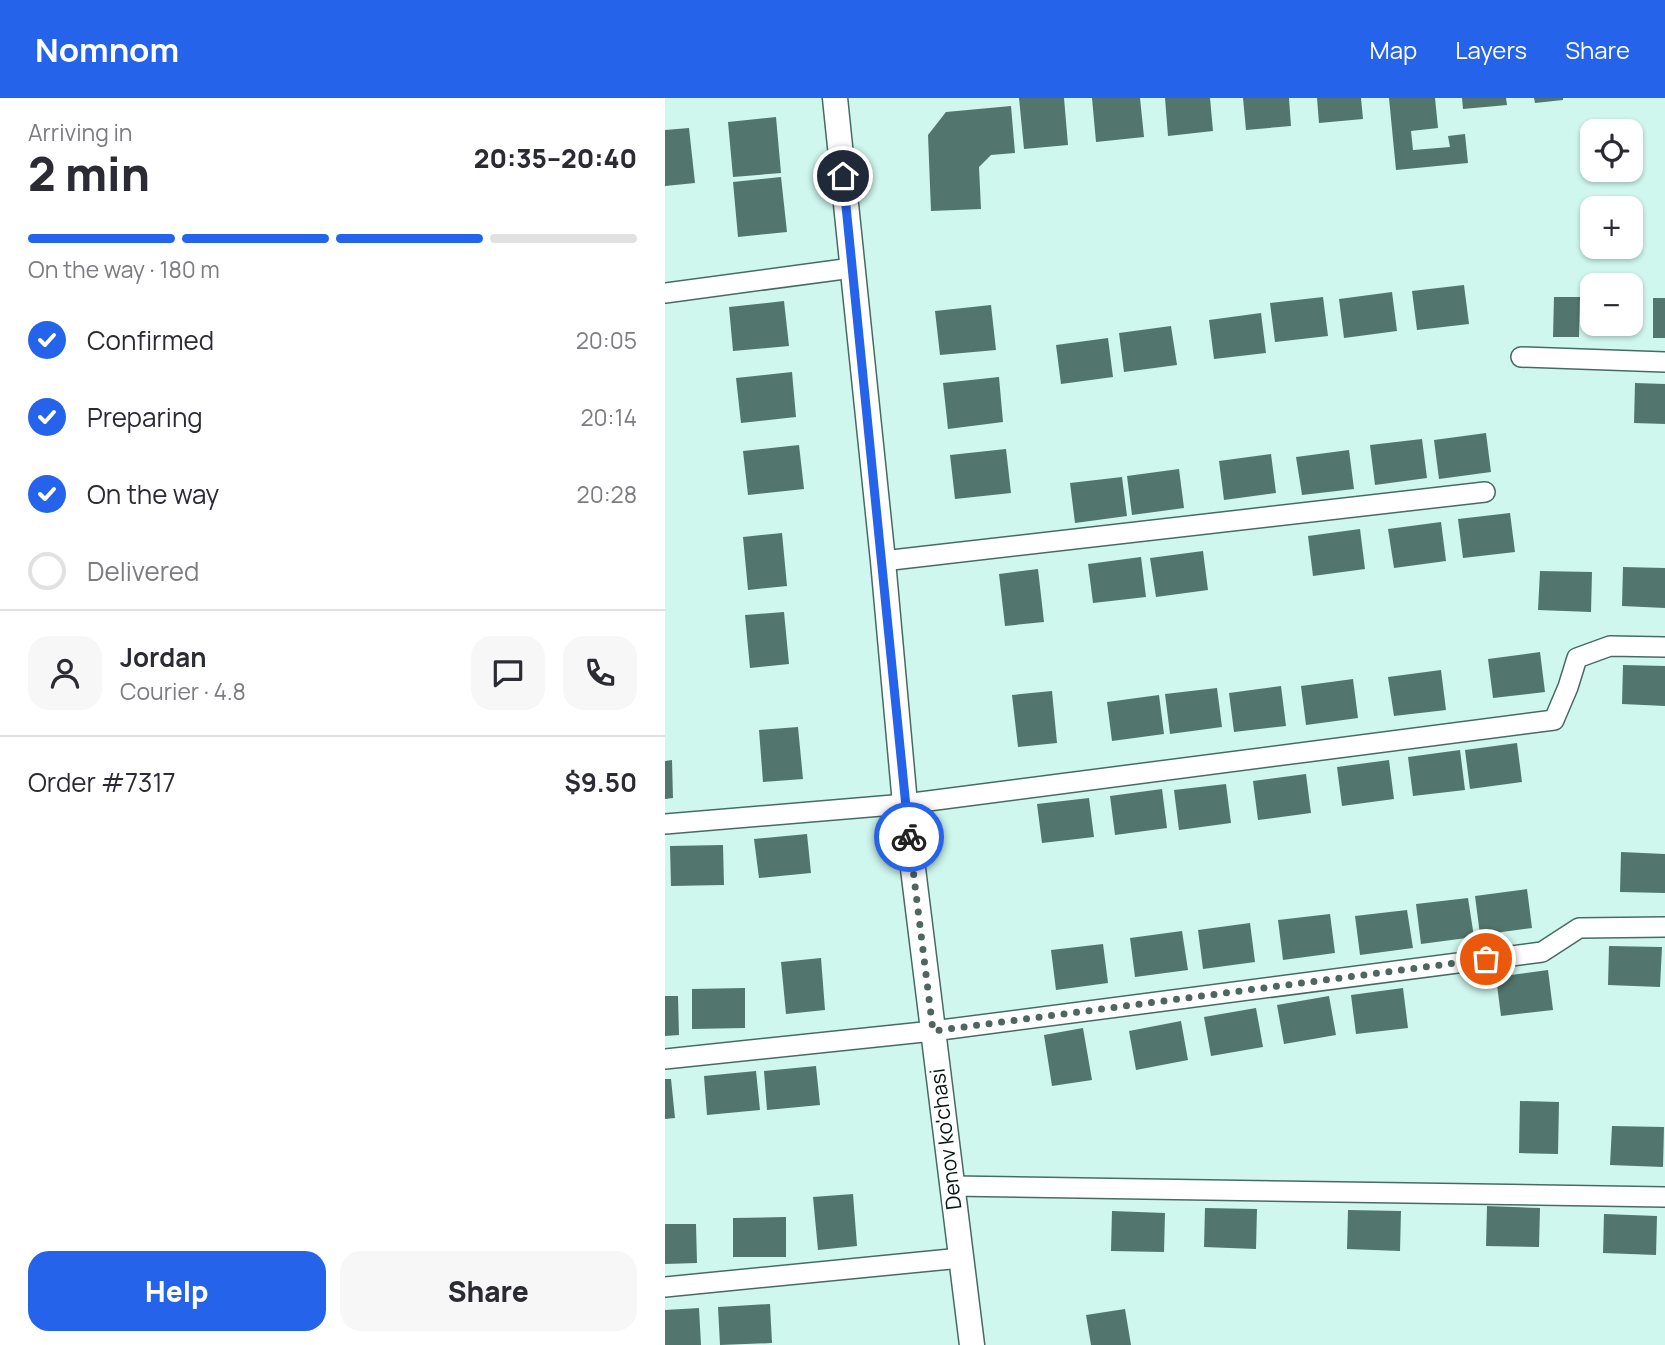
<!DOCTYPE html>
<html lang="en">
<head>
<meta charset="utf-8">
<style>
  body { margin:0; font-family:Manrope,sans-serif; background:#f7f7f7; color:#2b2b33; height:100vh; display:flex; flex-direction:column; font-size:26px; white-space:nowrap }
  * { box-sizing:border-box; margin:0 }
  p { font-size:23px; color:#7c7c81 }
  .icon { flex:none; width:38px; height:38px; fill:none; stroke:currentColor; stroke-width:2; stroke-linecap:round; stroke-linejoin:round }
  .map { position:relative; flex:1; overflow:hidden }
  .drawer { display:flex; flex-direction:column; background:#fff; width:665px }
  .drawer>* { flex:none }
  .tools { position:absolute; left:915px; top:21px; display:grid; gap:14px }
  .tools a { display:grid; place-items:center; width:63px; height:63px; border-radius:14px; background:#fff; box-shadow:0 2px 5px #0004; font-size:35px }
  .pin { position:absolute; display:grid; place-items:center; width:60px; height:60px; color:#fff; margin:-30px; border:4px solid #fff; border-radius:50%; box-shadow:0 2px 7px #0007 }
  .courier { position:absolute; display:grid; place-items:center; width:70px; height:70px; margin:-35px; border:5px solid #2563eb; border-radius:50%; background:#fff; color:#222; box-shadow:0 2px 9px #0007 }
  .summary em { font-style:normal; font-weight:800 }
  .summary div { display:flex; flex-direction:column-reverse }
  .summary { display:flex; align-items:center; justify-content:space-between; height:119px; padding:0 28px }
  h1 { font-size:46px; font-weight:800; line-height:52px }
  .bar { display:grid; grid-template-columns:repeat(4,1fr); gap:10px 7px; align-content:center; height:84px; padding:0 28px }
  .bar i { height:9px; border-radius:5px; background:#e1e1e2 }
  .bar .on { background:#2563eb }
  .bar p { grid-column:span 4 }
  .line { display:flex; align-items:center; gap:18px; padding:0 28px; border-top:2px solid #e1e1e2 }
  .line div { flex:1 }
  .round { display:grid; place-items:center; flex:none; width:74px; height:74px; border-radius:21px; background:#f7f7f7 }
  ol { padding:0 28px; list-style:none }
  li { display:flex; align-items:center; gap:21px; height:77px }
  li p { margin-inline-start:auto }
  li .icon { padding:7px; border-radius:50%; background:#2563eb; color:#fff; stroke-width:4 }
  li:last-child { color:#7c7c81 }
  li i { width:38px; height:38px; border:4px solid #e1e1e2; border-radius:50% }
  .action { display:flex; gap:14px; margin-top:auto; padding:14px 28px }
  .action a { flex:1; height:80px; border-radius:21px; background:#2563eb; color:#fff; font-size:28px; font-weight:800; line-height:80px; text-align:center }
  .action a+a { background:#f7f7f7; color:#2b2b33 }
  header { display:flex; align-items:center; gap:42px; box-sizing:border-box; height:98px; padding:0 35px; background:#2563eb; color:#fff }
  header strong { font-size:33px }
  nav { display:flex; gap:38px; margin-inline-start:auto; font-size:24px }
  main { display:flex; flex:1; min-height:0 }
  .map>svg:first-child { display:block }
  .building { fill:#52766e }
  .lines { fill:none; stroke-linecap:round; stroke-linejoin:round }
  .minor-casing { stroke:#476b63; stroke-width:22 }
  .tertiary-casing { stroke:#476b63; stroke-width:27 }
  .minor { stroke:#fff; stroke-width:19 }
  .tertiary { stroke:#fff; stroke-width:24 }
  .done { stroke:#4e6560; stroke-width:7; stroke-dasharray:0 12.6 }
  .route { stroke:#2563eb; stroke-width:9 }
  .labels { text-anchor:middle; stroke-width:6; stroke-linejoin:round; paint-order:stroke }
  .street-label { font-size:21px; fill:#081714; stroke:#fff }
</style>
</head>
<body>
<header>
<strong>Nomnom</strong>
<nav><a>Map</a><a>Layers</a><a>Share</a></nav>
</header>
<main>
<section class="drawer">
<div class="summary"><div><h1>2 min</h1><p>Arriving in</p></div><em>20:35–20:40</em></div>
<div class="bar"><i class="on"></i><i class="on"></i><i class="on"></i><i></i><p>On the way · 180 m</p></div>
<ol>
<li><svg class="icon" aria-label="check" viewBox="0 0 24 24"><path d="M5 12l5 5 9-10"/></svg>Confirmed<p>20:05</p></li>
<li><svg class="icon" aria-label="check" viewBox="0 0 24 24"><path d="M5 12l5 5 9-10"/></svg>Preparing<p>20:14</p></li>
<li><svg class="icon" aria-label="check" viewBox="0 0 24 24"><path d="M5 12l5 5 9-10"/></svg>On the way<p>20:28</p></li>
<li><i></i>Delivered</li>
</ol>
<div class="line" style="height:126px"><a class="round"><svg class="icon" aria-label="person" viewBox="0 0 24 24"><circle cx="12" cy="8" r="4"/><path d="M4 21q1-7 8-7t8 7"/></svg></a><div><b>Jordan</b><p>Courier · 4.8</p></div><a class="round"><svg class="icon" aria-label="chat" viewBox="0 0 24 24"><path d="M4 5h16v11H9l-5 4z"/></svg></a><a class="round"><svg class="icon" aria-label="phone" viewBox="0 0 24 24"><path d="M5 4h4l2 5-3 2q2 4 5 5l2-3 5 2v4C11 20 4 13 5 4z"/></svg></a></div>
<div class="line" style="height:91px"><div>Order #7317</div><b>$9.50</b></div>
<div class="action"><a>Help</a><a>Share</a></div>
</section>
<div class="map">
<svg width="1000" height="1247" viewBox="0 0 1000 1247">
  <rect width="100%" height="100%" fill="#cff7ed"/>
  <path class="building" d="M 354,0 L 399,0 L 403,47 L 359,51 Z
    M 427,0 L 475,0 L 479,39 L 431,44 Z
    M 500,0 L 545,0 L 548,33 L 503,38 Z
    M 578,0 L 624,0 L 626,28 L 581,32 Z
    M 652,0 L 696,0 L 698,21 L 654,25 Z
    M 724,0 L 770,0 L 773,30 L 746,33 L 748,52 L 785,49 L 783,38 L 800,36 L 803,65 L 731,72 Z
    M 797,0 L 841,0 L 842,7 L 798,11 Z
    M 869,0 L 898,0 L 898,2 L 870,5 Z
    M 346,8 L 350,55 L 326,57 L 314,69 L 316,111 L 266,113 L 263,37 L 281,14 Z
    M 111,19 L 116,75 L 68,79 L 63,24 Z
    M 24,30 L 30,85 L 0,88 L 0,32 Z
    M 116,79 L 122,134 L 73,139 L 68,84 Z
    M 799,187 L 804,226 L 752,232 L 747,193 Z
    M 727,194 L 732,233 L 679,240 L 674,201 Z
    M 658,199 L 663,238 L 610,244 L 605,205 Z
    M 889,199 L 915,199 L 914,239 L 888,239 Z
    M 988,200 L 1000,200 L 1000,240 L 988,240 Z
    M 119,203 L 124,248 L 68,253 L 64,209 Z
    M 326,207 L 331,252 L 275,257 L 270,213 Z
    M 596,215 L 601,255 L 549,261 L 544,222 Z
    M 506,228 L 512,267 L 459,274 L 454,235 Z
    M 443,240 L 448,279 L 396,286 L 391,247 Z
    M 127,274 L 131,319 L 76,325 L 71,280 Z
    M 334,279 L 338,324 L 283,331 L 278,285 Z
    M 970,285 L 1000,286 L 1000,326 L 969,325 Z
    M 821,335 L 826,374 L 774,381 L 769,342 Z
    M 757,341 L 762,380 L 710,387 L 705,347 Z
    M 134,347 L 139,391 L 83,397 L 78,353 Z
    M 341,351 L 346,395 L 290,401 L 285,357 Z
    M 684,352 L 689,391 L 637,397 L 631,359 Z
    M 606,356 L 611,395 L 559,402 L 554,363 Z
    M 514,371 L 519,410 L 467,417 L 462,378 Z
    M 457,379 L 462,418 L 410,425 L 405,385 Z
    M 845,415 L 850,454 L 798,460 L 793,421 Z
    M 776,424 L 781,463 L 729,470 L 723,431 Z
    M 695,431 L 700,471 L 648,478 L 643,438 Z
    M 117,435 L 122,488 L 83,492 L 78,439 Z
    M 538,453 L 543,492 L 491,499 L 485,460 Z
    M 476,459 L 481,499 L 428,505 L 423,466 Z
    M 958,469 L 1000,470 L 1000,510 L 957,508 Z
    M 373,471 L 379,524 L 340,528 L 334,476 Z
    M 875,473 L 927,474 L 926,514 L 873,512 Z
    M 119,514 L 124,566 L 85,570 L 80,517 Z
    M 875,554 L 880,594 L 828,600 L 823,561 Z
    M 958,567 L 1000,568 L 1000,608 L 957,606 Z
    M 776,572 L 781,612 L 729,618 L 723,579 Z
    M 688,581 L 693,620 L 641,627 L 636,588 Z
    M 616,588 L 621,628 L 569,634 L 564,595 Z
    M 552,590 L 557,629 L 505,636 L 500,596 Z
    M 387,593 L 392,645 L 353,649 L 347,597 Z
    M 494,597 L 499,636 L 447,643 L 442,604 Z
    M 133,629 L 138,681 L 98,684 L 94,632 Z
    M 852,645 L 857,684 L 805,691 L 800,652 Z
    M 795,652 L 800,692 L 748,698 L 743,659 Z
    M 7,662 L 8,700 L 0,701 L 0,663 Z
    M 724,662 L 729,701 L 677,708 L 672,669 Z
    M 641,676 L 646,715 L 593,722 L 588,683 Z
    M 561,686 L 566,725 L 514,732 L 509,692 Z
    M 497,691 L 502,730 L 450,737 L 445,698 Z
    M 424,700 L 429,739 L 377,745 L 372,706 Z
    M 142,736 L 146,775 L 94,780 L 89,741 Z
    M 58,747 L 59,787 L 6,788 L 5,748 Z
    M 956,754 L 1000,756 L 1000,795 L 955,794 Z
    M 862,791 L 867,830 L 815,837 L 810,798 Z
    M 803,800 L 809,839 L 756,846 L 751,806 Z
    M 742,812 L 748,850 L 695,857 L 690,818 Z
    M 665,816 L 670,855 L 618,862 L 613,822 Z
    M 585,825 L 590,864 L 538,871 L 533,832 Z
    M 517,833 L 523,872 L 470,879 L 465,840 Z
    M 438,846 L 443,885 L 391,892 L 386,852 Z
    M 944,848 L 997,849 L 995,889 L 943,887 Z
    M 156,860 L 160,912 L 121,916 L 116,864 Z
    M 883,872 L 888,912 L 836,918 L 831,879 Z
    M 80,890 L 80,930 L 27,931 L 27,891 Z
    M 738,890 L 743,930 L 691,936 L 686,897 Z
    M 0,898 L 13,898 L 14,937 L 0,938 Z
    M 664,898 L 671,937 L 619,946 L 612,907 Z
    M 591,910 L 598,949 L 546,958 L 539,919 Z
    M 516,923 L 523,962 L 471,972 L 464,933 Z
    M 418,930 L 427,982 L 387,988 L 379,937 Z
    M 151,968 L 155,1007 L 102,1012 L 99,973 Z
    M 91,973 L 95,1012 L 42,1017 L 39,978 Z
    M 0,981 L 6,981 L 10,1020 L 0,1021 Z
    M 855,1003 L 894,1004 L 893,1056 L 854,1055 Z
    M 947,1028 L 999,1029 L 998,1069 L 945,1067 Z
    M 188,1096 L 192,1148 L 153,1152 L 148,1099 Z
    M 822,1108 L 875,1110 L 874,1149 L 821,1148 Z
    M 540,1110 L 592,1111 L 591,1151 L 539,1149 Z
    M 683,1112 L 736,1113 L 735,1153 L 682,1151 Z
    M 447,1113 L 500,1115 L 499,1154 L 446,1153 Z
    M 939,1116 L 992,1118 L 991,1157 L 938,1155 Z
    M 121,1119 L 121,1159 L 68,1159 L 68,1120 Z
    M 0,1126 L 31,1126 L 32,1165 L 0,1166 Z
    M 105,1206 L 107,1245 L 55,1247 L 53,1209 Z
    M 34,1210 L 36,1247 L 0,1247 L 0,1212 Z
    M 460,1211 L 466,1247 L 426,1247 L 421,1217 Z"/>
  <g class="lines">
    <g class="minor-casing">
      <path id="minor" d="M 0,195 L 187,170
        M 856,259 L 1000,264
        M 218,463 L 820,394
        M 0,726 L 240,706 L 889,622 L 903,589 L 912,560 L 945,548 L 1000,549
        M 0,961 L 268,933 L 877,854 L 914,830 L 1000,829
        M 287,1088 L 1000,1099
        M 0,1189 L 296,1160"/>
    </g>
    <g class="tertiary-casing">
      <path id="tertiary" d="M 170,0 L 218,463 L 240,706 L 307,1247"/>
    </g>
    <use href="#minor" class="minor"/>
    <use href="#tertiary" class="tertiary"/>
  </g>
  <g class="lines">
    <path class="done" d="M 244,739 L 268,933 L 821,861"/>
    <path class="route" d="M 178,78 L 244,739"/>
  </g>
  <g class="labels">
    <g class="street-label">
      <text transform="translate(281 1041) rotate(-97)" y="7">Denov ko'chasi</text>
    </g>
  </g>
</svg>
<div class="tools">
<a><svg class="icon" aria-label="locate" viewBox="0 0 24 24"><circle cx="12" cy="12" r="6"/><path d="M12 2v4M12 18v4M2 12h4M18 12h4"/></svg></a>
<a>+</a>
<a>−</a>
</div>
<div class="pin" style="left:821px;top:861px;background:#ea580c"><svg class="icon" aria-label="bag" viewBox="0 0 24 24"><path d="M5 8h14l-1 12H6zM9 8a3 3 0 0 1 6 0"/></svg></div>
<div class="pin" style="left:178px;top:78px;background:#1f2937"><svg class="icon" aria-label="home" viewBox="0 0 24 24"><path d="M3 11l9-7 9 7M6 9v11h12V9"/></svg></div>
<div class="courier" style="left:244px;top:739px"><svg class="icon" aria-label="bike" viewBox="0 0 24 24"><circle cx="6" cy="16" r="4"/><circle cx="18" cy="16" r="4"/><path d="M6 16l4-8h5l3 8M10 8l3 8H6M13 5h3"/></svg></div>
</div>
</main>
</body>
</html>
